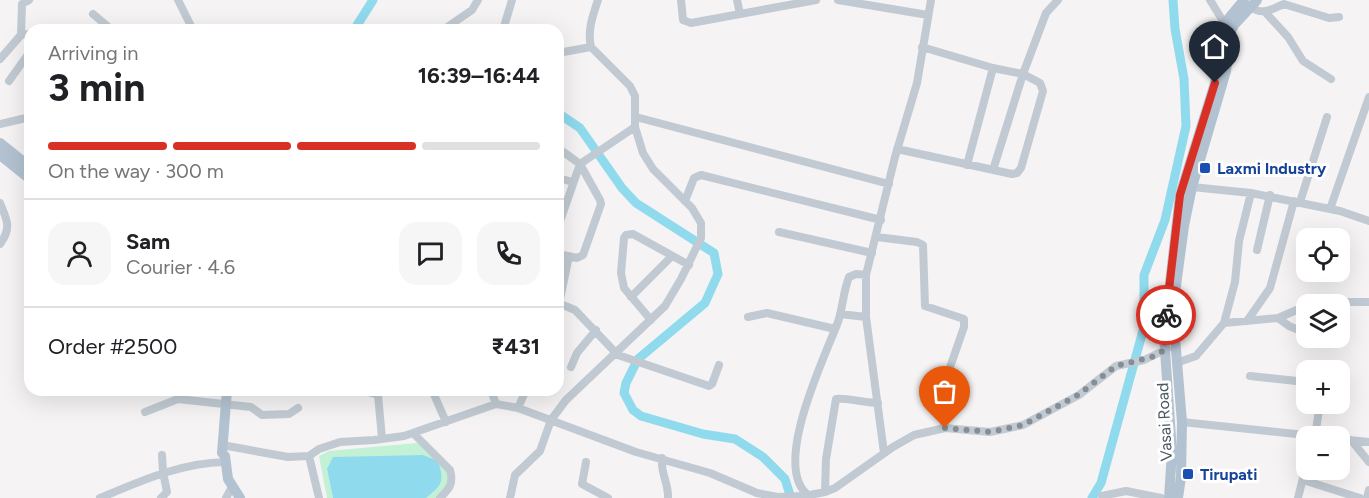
<!DOCTYPE html>
<html lang="en">
<head>
<meta charset="utf-8">
<style>
  body { margin:0; font-family:Figtree,sans-serif; background:#f6f6f6; color:#202124; height:100vh; display:flex; flex-direction:column; font-size:22px; white-space:nowrap }
  * { box-sizing:border-box; margin:0 }
  p { font-size:20px; color:#757577 }
  .icon { flex:none; width:33px; height:33px; fill:none; stroke:currentColor; stroke-width:2; stroke-linecap:round; stroke-linejoin:round }
  .map { position:relative; flex:1; overflow:hidden }
  .sheet { position:absolute; left:24px; top:24px; width:540px; height:372px; display:flex; flex-direction:column; background:#fff; border-radius:18px; box-shadow:0 6px 24px #0002 }
  .sheet>* { flex:none }
  .fabs { position:absolute; left:1296px; top:228px; display:grid; gap:12px }
  .fabs a { display:grid; place-items:center; width:54px; height:54px; border-radius:12px; background:#fff; box-shadow:0 6px 24px #0002; font-size:30px }
  .pin { position:absolute; display:grid; place-items:center; width:51px; height:51px; color:#fff; margin:-62px -26px; border-radius:50% 50% 50% 0; rotate:-45deg; box-shadow:0 0 6px #0007 }
  .pin .icon { rotate:45deg }
  .courier { position:absolute; display:grid; place-items:center; width:60px; height:60px; margin:-30px; border:4px solid #d93025; border-radius:50%; background:#fff; color:#222; box-shadow:0 2px 8px #0007 }
  .summary em { font-style:normal; font-weight:700 }
  .summary div { display:flex; flex-direction:column-reverse }
  .summary { display:flex; align-items:center; justify-content:space-between; height:102px; padding:0 24px }
  h1 { font-size:39px; font-weight:700; line-height:45px }
  .bar { display:grid; grid-template-columns:repeat(4,1fr); gap:9px 6px; align-content:center; height:72px; padding:0 24px }
  .bar i { height:8px; border-radius:4px; background:#e0e0e0 }
  .bar .selected { background:#d93025 }
  .bar p { grid-column:span 4 }
  .line { display:flex; align-items:center; gap:15px; padding:0 24px; border-top:2px solid #e0e0e0 }
  .line div { flex:1 }
  .round { display:grid; place-items:center; flex:none; width:63px; height:63px; border-radius:18px; background:#f6f6f6 }
  .map>svg:first-child { display:block }
  .green { fill:#c3f1d5 }
  .water { fill:#90daee }
  .lines { fill:none; stroke-linecap:round; stroke-linejoin:round }
  .river { stroke:#90daee; stroke-width:9 }
  .minor { stroke:#c1cad2; stroke-width:8 }
  .major { stroke:#b3c2d1; stroke-width:10 }
  .done { stroke:#868d94; stroke-width:6; stroke-dasharray:0 10.8 }
  .route { stroke:#d93025; stroke-width:8 }
  .transit-dot { fill:#1a4fb4; stroke:#fff; stroke-width:2 }
  .labels { text-anchor:middle; stroke-width:6; stroke-linejoin:round; paint-order:stroke }
  .transit-label { font-size:16px; font-weight:bold; fill:#164399; stroke:#fff; text-anchor:start }
  .street-label { font-size:16px; fill:#4a5661; stroke:#fff }
</style>
</head>
<body>
<div class="map">
<svg width="1369" height="498" viewBox="0 0 1369 498">
  <rect width="100%" height="100%" fill="#f5f3f3"/>
  <path class="green" d="M 417,443 C 447,455 445,456 449,487 L 438,498 L 426,498 C 442,485 445,482 438,461 C 403,448 363,462 327,469 L 333,498 L 327,498 L 319,456 L 329,451 Z"/>
  <path class="water" d="M 423,455 L 438,461 C 445,482 442,485 426,498 L 333,498 L 327,469 L 333,457 Z"/>
  <g class="lines">
    <path class="river" d="M 354,30 L 373,0
      M 558,113 L 580,128 L 622,188 L 636,203 L 714,253 L 718,274 L 705,303 L 638,359 L 626,383 L 624,393 L 633,410 L 641,416 L 703,434 L 735,439 L 763,457 L 785,479 L 791,498
      M 1092,498 L 1101,483 L 1144,327 L 1144,275 L 1165,220 L 1186,126 L 1184,79 L 1175,29 L 1173,0"/>
    <path class="minor" d="M 178,0 L 193,30
      M 681,0 L 683,20 L 691,23 L 816,0
      M 737,0 L 740,14
      M 838,0 L 928,15
      M 1210,0 L 1226,26
      M 1250,7 C 1264,16 1271,9 1284,4 L 1329,18 L 1339,17
      M 1266,13 L 1288,37 L 1303,61 L 1331,79
      M 93,14 L 112,30
      M 443,30 L 472,10 L 478,0
      M 503,30 L 512,0
      M 21,35 L 22,4 L 29,0
      M 558,53 L 591,47
      M 0,59 L 21,35 L 30,34
      M 9,81 L 29,53 L 30,54
      M 636,117 L 889,184
      M 0,124 L 30,117
      M 558,148 L 580,164 L 600,200 L 601,204 L 583,255 L 577,258 L 558,254
      M 897,149 L 1012,174 L 1017,173 L 1021,168 L 1043,91 L 1040,83 L 1023,74 L 993,68 L 922,47
      M 967,165 L 993,68
      M 993,170 L 1023,74 L 1046,13 L 1058,0
      M 558,178 L 573,182
      M 1251,193 L 1340,211 L 1369,221
      M 685,201 L 694,178 L 701,175 L 881,220
      M 1300,202 L 1327,117
      M 0,203 C 7,220 12,228 0,244
      M 1330,209 L 1369,97
      M 558,227 L 580,164 L 635,127
      M 779,232 L 872,253
      M 877,237 L 917,242 L 923,245 L 925,306 L 964,319 L 964,327 L 939,399 L 945,428
      M 1257,250 L 1270,195
      M 631,297 L 671,257
      M 558,303 L 575,310 L 616,353
      M 559,304 L 569,256
      M 1319,304 L 1333,302 L 1369,302
      M 840,314 L 866,317
      M 748,317 L 767,313 L 835,329
      M 1278,318 L 1289,326 L 1306,333
      M 651,320 L 624,288 L 621,273 L 624,238 L 626,235 L 633,234 L 689,265
      M 1247,321 L 1270,288 L 1294,201
      M 1224,323 L 1278,318 L 1306,306
      M 1323,338 L 1339,342
      M 615,354 L 709,386 L 712,384 L 719,365
      M 1176,363 L 1196,356 L 1224,323 L 1235,282 L 1239,241 L 1251,193 L 1192,187
      M 571,367 L 577,353 L 596,330
      M 1250,376 L 1306,382
      M 362,390 L 378,395 L 382,438
      M 432,390 L 446,422
      M 491,390 L 496,404
      M 518,408 L 526,390
      M 145,412 L 178,399 L 251,407 L 262,415 L 289,414 L 298,408
      M 1182,422 L 1315,436 L 1320,404
      M 413,433 L 450,470 C 454,484 449,489 440,498
      M 1340,439 L 1369,442
      M 1351,440 L 1369,462
      M 222,445 L 288,457 L 309,456 L 319,449 L 340,442 L 374,440 L 404,436 L 496,404 L 518,408 L 636,452 L 710,473 L 757,493 L 778,497 L 805,496 L 825,492 L 835,488 L 893,447 L 914,435 L 945,428 L 990,432 L 1023,425 L 1079,395 L 1116,366 L 1144,360 L 1167,349
      M 884,453 L 866,317 L 866,275 L 895,157 L 917,83 L 931,0
      M 309,456 L 319,498
      M 662,458 C 660,472 669,484 668,498
      M 586,462 L 582,484 L 608,498
      M 1303,480 L 1360,498
      M 825,492 L 826,459 L 836,399 C 841,397 868,403 878,403
      M 808,495 C 771,466 825,357 838,322 C 843,307 843,292 849,277 L 856,274 L 866,275
      M 1102,496 L 1126,491 L 1161,498
      M 100,498 C 141,481 180,463 225,462
      M 161,498 L 167,492 L 163,472 L 162,455
      M 226,498 L 232,487
      M 510,498 L 515,475 L 540,451 L 551,420 L 566,400 L 665,306 L 681,279 L 701,238 L 701,223 L 692,208 L 653,169 L 643,153 L 635,127 L 635,96 L 630,86 L 591,47 C 587,31 593,15 598,0
      M 1298,498 L 1306,466
      M 1367,498 L 1369,490"/>
    <path class="major" d="M 0,143 L 30,167
      M 0,155 L 30,179
      M 227,390 L 222,453 L 225,456 L 228,479 L 240,498
      M 1169,498 L 1172,452 L 1164,336 L 1180,195 L 1215,83 L 1224,24 L 1244,0
      M 1178,498 L 1181,477 L 1182,422 L 1174,326 L 1175,293 L 1184,226 L 1192,187 L 1226,71 L 1231,31 L 1234,25 L 1257,0"/>
  </g>
  <g class="lines">
    <path class="done" d="M 945,428 L 990,432 L 1023,425 L 1078,395 L 1116,366 L 1152,357 L 1165,350 L 1164,336 L 1166,315"/>
    <path class="route" d="M 1166,315 L 1180,195 L 1215,83"/>
  </g>
  <g class="transit-dot">
    <rect x="1199" y="162" width="12" height="12" rx="3"/>
    <rect x="1182" y="468" width="12" height="12" rx="3"/>
  </g>
  <g class="labels">
    <g class="transit-label">
      <text x="1217" y="174">Laxmi Industry</text>
      <text x="1200" y="480">Tirupati</text>
    </g>
    <g class="street-label">
      <text transform="translate(1164 422) rotate(-93)" y="6">Vasai Road</text>
    </g>
  </g>
</svg>
<div class="fabs">
<a><svg class="icon" aria-label="locate" viewBox="0 0 24 24"><circle cx="12" cy="12" r="6"/><path d="M12 2v4M12 18v4M2 12h4M18 12h4"/></svg></a>
<a><svg class="icon" aria-label="layers" viewBox="0 0 24 24"><path d="M12 4l9 5-9 5-9-5zM3 14l9 5 9-5"/></svg></a>
<a>+</a>
<a>−</a>
</div>
<div class="pin" style="left:945px;top:428px;background:#ea580c"><svg class="icon" aria-label="bag" viewBox="0 0 24 24"><path d="M5 8h14l-1 12H6zM9 8a3 3 0 0 1 6 0"/></svg></div>
<div class="pin" style="left:1215px;top:83px;background:#1f2937"><svg class="icon" aria-label="home" viewBox="0 0 24 24"><path d="M3 11l9-7 9 7M6 9v11h12V9"/></svg></div>
<div class="courier" style="left:1166px;top:315px"><svg class="icon" aria-label="bike" viewBox="0 0 24 24"><circle cx="6" cy="16" r="4"/><circle cx="18" cy="16" r="4"/><path d="M6 16l4-8h5l3 8M10 8l3 8H6M13 5h3"/></svg></div>
<section class="sheet">
<div class="summary"><div><h1>3 min</h1><p>Arriving in</p></div><em>16:39–16:44</em></div>
<div class="bar"><i class="selected"></i><i class="selected"></i><i class="selected"></i><i></i><p>On the way · 300 m</p></div>
<div class="line" style="height:108px"><a class="round"><svg class="icon" aria-label="person" viewBox="0 0 24 24"><circle cx="12" cy="8" r="4"/><path d="M4 21q1-7 8-7t8 7"/></svg></a><div><b>Sam</b><p>Courier · 4.6</p></div><a class="round"><svg class="icon" aria-label="chat" viewBox="0 0 24 24"><path d="M4 5h16v11H9l-5 4z"/></svg></a><a class="round"><svg class="icon" aria-label="phone" viewBox="0 0 24 24"><path d="M5 4h4l2 5-3 2q2 4 5 5l2-3 5 2v4C11 20 4 13 5 4z"/></svg></a></div>
<div class="line" style="height:78px"><div>Order #2500</div><b>₹431</b></div>
</section>
</div>
</body>
</html>
